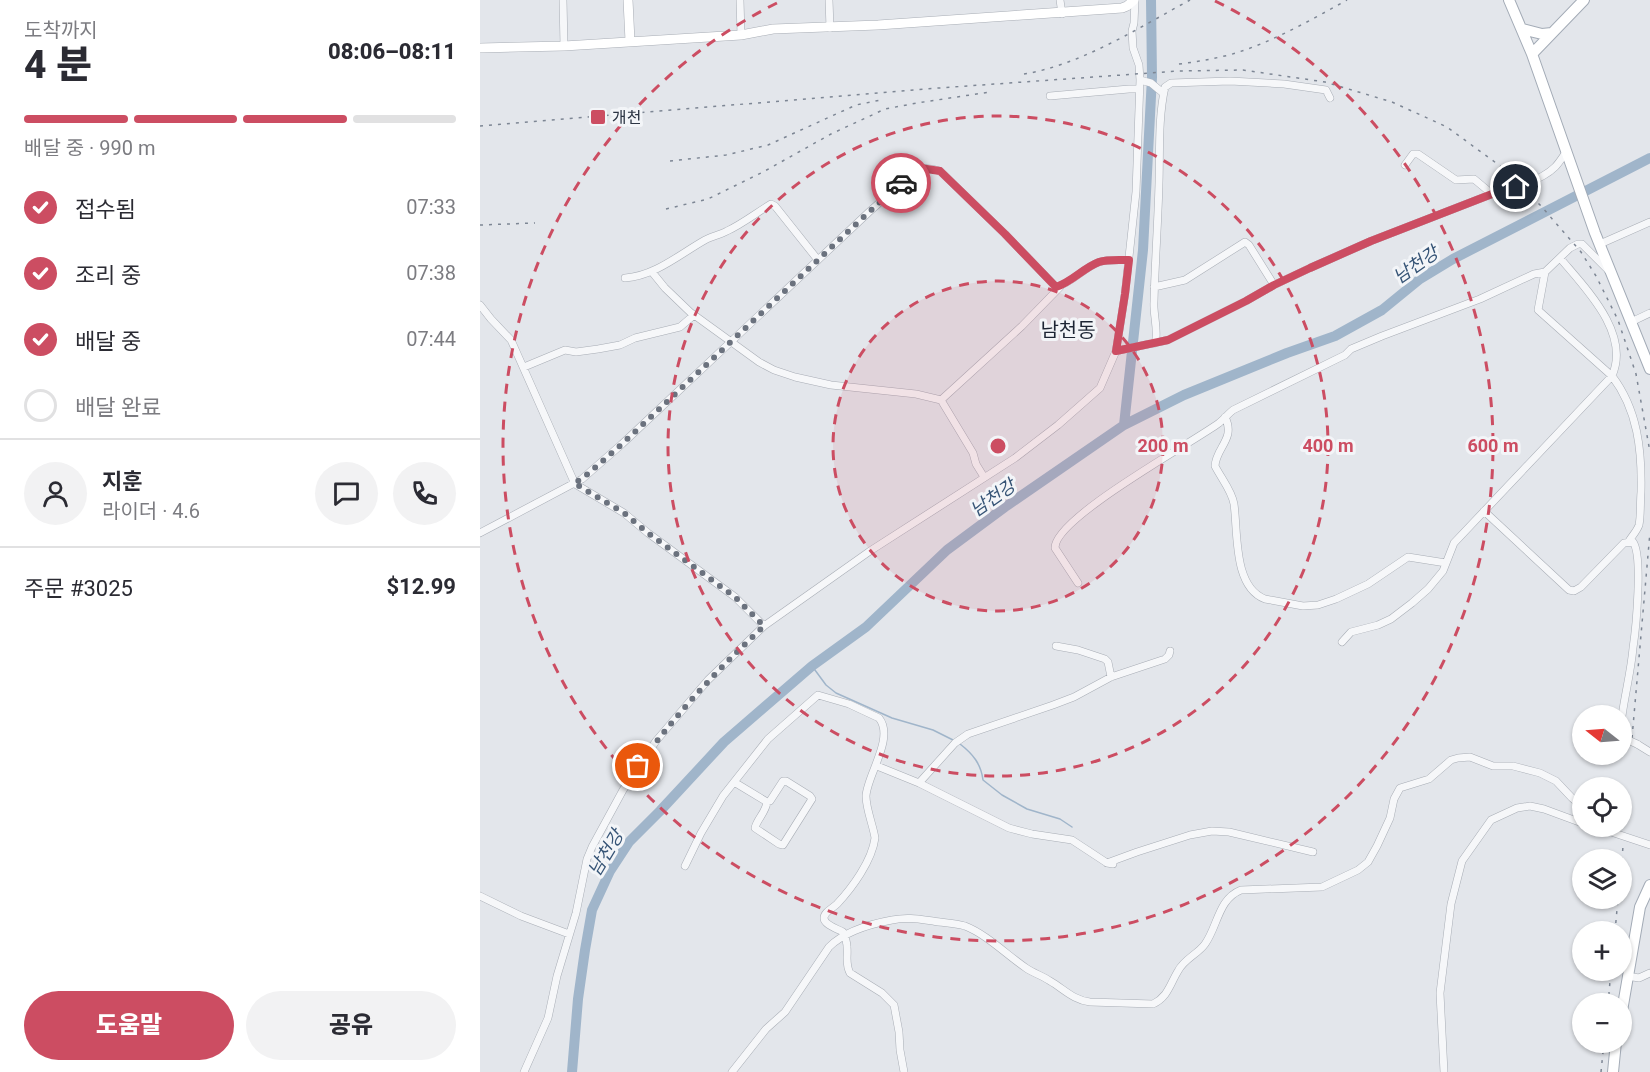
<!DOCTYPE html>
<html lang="ko">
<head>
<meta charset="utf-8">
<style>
  body { margin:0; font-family:Roboto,"Noto Sans KR",sans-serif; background:#f2f2f3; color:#2b2b33; height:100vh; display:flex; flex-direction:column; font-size:22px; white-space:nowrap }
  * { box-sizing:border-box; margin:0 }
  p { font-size:20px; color:#7c7c81 }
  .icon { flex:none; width:33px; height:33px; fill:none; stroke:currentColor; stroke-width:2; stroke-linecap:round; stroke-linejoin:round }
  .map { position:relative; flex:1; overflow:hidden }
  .drawer { display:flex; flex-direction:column; background:#fff; width:480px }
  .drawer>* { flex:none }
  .needle { width:39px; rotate:287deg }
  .buttons { position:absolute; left:1092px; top:705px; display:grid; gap:12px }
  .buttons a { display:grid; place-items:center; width:60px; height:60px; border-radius:50%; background:#fff; box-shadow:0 2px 4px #0004; font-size:30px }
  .pin { position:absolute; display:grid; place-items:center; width:51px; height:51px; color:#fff; margin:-26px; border:3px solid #fff; border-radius:50%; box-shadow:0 2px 6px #0007 }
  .courier { position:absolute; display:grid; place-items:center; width:60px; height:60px; margin:-30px; border:4px solid #cc4d62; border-radius:50%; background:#fff; color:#222; box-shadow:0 2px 8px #0007 }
  .headline em { font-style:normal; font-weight:800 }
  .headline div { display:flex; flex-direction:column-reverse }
  .headline { display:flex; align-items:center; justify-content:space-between; height:102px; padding:0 24px }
  h1 { font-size:39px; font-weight:800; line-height:45px }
  .bar { display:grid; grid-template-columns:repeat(4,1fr); gap:9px 6px; align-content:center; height:72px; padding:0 24px }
  .bar i { height:8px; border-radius:4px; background:#e1e1e2 }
  .bar .on { background:#cc4d62 }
  .bar p { grid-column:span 4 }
  .line { display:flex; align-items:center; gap:15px; padding:0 24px; border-top:2px solid #e1e1e2 }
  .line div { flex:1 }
  .round { display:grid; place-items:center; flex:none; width:63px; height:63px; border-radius:32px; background:#f2f2f3 }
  ol { padding:0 24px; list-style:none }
  li { display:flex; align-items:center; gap:18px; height:66px }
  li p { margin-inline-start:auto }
  li .icon { padding:6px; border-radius:50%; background:#cc4d62; color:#fff; stroke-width:4 }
  li:last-child { color:#7c7c81 }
  li i { width:33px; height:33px; border:3px solid #e1e1e2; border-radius:50% }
  .cta { display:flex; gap:12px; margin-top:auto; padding:12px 24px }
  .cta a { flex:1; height:69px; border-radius:36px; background:#cc4d62; color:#fff; font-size:24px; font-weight:800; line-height:69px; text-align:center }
  .cta a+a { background:#f2f2f3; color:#2b2b33 }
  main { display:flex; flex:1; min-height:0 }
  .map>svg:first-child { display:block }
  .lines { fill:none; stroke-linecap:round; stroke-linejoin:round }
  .stream { stroke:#a0b5ca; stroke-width:1.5 }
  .river { stroke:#a0b5ca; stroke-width:10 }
  .street-casing { stroke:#a8adb5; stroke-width:8 }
  .secondary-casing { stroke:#a8adb5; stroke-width:10 }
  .primary-casing { stroke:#a3abb6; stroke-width:12 }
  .street { stroke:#f6f7f9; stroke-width:7 }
  .secondary { stroke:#fff; stroke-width:9 }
  .primary { stroke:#fff; stroke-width:10 }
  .rail { stroke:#7d8694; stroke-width:1.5; stroke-dasharray:3 6; stroke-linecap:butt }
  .street-bridge-casing { stroke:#a8adb5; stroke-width:8; stroke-linecap:butt }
  .street-bridge { stroke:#f6f7f9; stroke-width:7 }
  .done { stroke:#6b727e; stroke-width:6; stroke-dasharray:0 10.8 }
  .route { stroke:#cc4d62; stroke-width:8 }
  .ring { fill:none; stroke:#cc4d62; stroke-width:3; stroke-dasharray:10 8 }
  .poi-dot { fill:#cc4d62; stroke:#f3f5f8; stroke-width:2 }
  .labels { text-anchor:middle; stroke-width:6; stroke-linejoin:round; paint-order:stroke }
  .poi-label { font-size:16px; fill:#2b3443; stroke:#f3f5f8; text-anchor:start }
  .water-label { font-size:18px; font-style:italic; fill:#365476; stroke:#f3f5f8 }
  .quarter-label { font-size:20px; fill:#1d2534; stroke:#f3f5f8 }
  .centre { fill:#cc4d62; stroke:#f3f5f8; stroke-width:3 }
  .ring-label { font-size:18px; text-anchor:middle; font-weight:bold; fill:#cc4d62; stroke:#f3f5f8; stroke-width:6; stroke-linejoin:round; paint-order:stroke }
</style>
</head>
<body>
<main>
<section class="drawer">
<div class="headline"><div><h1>4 분</h1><p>도착까지</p></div><em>08:06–08:11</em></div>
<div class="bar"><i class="on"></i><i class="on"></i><i class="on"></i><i></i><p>배달 중 · 990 m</p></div>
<ol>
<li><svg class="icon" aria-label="check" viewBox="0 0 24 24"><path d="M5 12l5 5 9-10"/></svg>접수됨<p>07:33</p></li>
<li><svg class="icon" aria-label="check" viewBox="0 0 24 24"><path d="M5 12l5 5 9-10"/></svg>조리 중<p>07:38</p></li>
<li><svg class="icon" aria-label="check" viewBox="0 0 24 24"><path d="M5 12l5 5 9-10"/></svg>배달 중<p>07:44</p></li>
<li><i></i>배달 완료</li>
</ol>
<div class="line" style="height:108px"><a class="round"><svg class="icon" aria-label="person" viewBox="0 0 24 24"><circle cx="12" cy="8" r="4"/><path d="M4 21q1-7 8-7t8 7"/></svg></a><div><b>지훈</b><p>라이더 · 4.6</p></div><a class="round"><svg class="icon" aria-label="chat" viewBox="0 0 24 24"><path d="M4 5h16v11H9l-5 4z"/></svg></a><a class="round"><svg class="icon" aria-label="phone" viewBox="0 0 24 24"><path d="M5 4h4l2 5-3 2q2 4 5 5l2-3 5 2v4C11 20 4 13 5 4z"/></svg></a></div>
<div class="line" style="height:78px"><div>주문 #3025</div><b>$12.99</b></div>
<div class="cta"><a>도움말</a><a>공유</a></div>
</section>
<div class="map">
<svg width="1170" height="1072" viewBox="0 0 1170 1072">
  <rect width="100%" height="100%" fill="#e3e6eb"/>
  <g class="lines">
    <path class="stream" d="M 332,666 L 346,685 L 356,693 L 412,718 L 453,730 L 473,740
      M 480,744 C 493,754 501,764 503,780 L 522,795 L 547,809 L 580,819 L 592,827"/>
    <path class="river" d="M 644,425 L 663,250 L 672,77 L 671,0
      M 92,1072 L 98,999 L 105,950 L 112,910 L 130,871 L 149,842 L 180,811 L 244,742 L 332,666 L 386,627 L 467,550 L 525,507 L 644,425 L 704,395 L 807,353 L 855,336 L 902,310 L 940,279 L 973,259 L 1170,158"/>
    <g class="street-casing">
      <path id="street" d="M 83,0 L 84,46
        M 260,0 L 261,35
        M 349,0 L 350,28
        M 580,0 L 582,14
        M 660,80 L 671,83 L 683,93
        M 570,96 L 649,89 L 659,89
        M 925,165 L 933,154 L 938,154 L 976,180 L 994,179 L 1012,194
        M 1120,244 L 1170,222
        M 1128,270 L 1102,244 L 1098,244 L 1090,248 L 1065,272 L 1058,310 L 1132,376 C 1158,410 1162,451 1161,492 C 1160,503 1161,515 1159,525 C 1157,531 1152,536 1149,541
        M 172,272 L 185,288 L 210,312 L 279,362 L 294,370 L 315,377 L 351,385 L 436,394 L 461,400
        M 145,278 C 175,276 200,254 225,240 C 232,236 240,235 247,231 C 262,224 276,213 291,204 L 295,206 L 338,260
        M 674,287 L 705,280 L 765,242 L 769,245 L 794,285
        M 0,305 L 11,319 L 31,340 L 95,484 L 144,513 L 168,533 L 255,597 L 284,626
        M 1151,322 L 1170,313
        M 675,343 C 679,333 673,314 674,302 C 675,262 678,223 679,183 C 680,152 678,118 685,87 L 691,83 L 750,81 L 804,84 L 846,90 L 850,98
        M 636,351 L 688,340 L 766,301 L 794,285 L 830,268 L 891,241 L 1012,194 C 1031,189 1061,181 1075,167 C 1080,162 1083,156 1087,151
        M 44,367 L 85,350 L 96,352 L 118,349 L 140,345 L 155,338 L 200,327 L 214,315
        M 745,417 C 756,439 736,447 735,466 C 741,478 752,491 754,504 C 758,532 753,587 785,599 L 823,606 L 838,605 L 856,599 L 888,584 L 928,557 L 966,563
        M 504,477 L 496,464 L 493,453 L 461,400 L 542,326 L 580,287
        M 1004,511 L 1089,590 L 1094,591 L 1101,587 L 1144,543 L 1153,542 C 1163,555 1156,628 1153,648 C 1151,671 1145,694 1142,716
        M 0,533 L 102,479 L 142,444 L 389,212 L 434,172 C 442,167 451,168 460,171 L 525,234 L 576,287 C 592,283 603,268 619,262 C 628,259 639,260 649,260
        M 598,583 L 575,548 C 574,518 712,443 739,423 C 744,419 748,414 753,410 L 865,355 L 871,349 L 902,336 L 1000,299 L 1054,274 L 1065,272
        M 862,642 L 871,632 L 898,625 L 911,619 L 932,603 L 948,589 L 963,571 L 974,543 L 1132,376 C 1151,333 1105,288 1080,258
        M 576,646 L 598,650 L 625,659 L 628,662 L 631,677
        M 1157,744 L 1170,752
        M 397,766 L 439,783 L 529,828 L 552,834 L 592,840 L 627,863 L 633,864
        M 254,782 L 287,802 L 290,801 L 303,781 L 306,781 L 330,796 L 332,799 L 303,845 L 299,844 L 275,828 C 277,819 286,812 287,802
        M 439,783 L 475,743 L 488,734 L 573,705 L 594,697 L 631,677 L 685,659 L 689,655 L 690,651
        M 1113,826 L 1170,845
        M 627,863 L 657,852 L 710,835 L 732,831 L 749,832 L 833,852
        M 205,866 L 221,833 L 243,796 L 288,739 L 338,695 L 369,704 L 399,718 C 415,738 387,775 386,796 C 386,809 393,825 395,838 C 392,861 372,888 357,904 C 353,908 344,912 344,918 C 344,925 358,929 363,932 C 365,937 367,941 367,947 C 368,956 365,964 370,973 L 402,993 L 414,1005 L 419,1032 L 420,1050 L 424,1072
        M 0,896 L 41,916 L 89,934
        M 1147,976 L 1159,978 L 1170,973
        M 44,1072 L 68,1018 L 77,976 L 96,913 L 107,859 L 112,847 L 143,790 L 176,741 L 228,680 L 284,626 L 390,551 L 535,458 L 578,425 L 620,388 L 636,351 L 645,294 L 656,192 L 660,80 L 659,65 L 653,48 L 652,31 L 654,23 L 655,0
        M 252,1072 L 286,1029 L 305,1012 L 349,947 C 365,931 390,924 412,920 C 427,917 438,919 453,921 C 463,923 474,923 485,926 C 506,934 527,955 546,968 C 553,973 563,976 570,981 C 584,989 593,1000 610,1002 L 673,1004 C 688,997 690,984 698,971 C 704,959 718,954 725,944 C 738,926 738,899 761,890 L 842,887 L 878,870 L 888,862 L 897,846 L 910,818 L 914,799 L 920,788 L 949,779 L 971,760 L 978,758 L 990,757 L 1013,766 L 1033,766 L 1060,773 L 1076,781 L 1092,798 L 1102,807
        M 964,1072 L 960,993 L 971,904 L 982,861 L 1011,820 L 1037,808 L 1050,806 L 1064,809 L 1102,823"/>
    </g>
    <g class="secondary-casing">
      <path id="secondary" d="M 148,0 L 150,41
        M 0,48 L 84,46 L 261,35 L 293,29 L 398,25 L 642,8 L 647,6 L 654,0"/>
    </g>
    <g class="primary-casing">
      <path id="primary" d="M 1029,0 L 1052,54 L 1115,233 L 1170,369
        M 1042,29 L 1062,34 L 1072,33
        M 1052,54 L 1104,0
        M 1142,1011 L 1160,907 L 1170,885
        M 1133,1072 L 1136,1042"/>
    </g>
    <use href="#street" class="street"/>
    <use href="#secondary" class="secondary"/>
    <use href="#primary" class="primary"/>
    <path class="rail" d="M 699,64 C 716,62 732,59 749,55 C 791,43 829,21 867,0
      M 544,74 C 601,65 660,27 710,0
      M 0,126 L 445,89 L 698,71 L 763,70 L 845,82 L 912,102 L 967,127 L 1027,171 L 1061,206 L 1101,252 L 1116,276 L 1138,320 L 1156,374 L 1170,452
      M 190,161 L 246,155 L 288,145 L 376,105 L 401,100
      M 186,209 L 228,199 L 283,172 L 351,134 L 405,109 L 437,103 L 510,92
      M 0,225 L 55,223
      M 1152,738 L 1170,532
      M 1142,860 L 1143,846
      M 1135,932 L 1138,898
      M 1128,1004 L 1131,970
      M 1121,1072 L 1124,1042"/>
    <g class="street-bridge-casing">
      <path id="street-bridge" d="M 1146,739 L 1157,744"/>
    </g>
    <use href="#street-bridge" class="street-bridge"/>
  </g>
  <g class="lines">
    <path class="done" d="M 158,766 C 195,715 238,669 284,626 L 255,597 L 168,533 L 144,513 L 94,483 L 102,479 L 142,444 L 389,212 L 421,183"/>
    <path class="route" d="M 421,183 L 440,168 L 460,171 L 525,234 L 576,287 C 592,282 603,268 619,262 C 628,259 639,260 649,260 L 645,294 L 636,351 L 688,340 L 766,301 L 794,285 L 830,268 L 891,241 L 1012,194 L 1036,187"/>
  </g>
  <circle cx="518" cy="446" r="165" fill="#cc4d62" fill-opacity=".12"/>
  <g class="ring">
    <circle cx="518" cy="446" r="165"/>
    <circle cx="518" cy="446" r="330"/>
    <path d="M735 1A495 495 0 1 1 301 1"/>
  </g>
  <rect class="poi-dot" x="110" y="109" width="16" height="16" rx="3"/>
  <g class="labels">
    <g class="poi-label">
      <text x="132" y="123">개천</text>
    </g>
    <g class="water-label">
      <text transform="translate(936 265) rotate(-35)" y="6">남천강</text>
      <text transform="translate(513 498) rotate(-35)" y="6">남천강</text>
      <text transform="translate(126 853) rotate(-59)" y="6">남천강</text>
    </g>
    <g class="quarter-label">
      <text x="588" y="337">남천동</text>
    </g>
  </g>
  <circle cx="518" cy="446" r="9" class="centre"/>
  <g class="ring-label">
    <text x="683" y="452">200 m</text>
    <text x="848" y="452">400 m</text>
    <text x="1013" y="452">600 m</text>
  </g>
</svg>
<div class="buttons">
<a><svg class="needle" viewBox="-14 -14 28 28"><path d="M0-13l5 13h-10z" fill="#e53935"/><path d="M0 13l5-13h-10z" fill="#7c7c81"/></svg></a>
<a><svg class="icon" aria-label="locate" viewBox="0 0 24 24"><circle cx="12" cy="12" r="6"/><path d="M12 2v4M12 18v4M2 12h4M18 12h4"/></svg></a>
<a><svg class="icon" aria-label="layers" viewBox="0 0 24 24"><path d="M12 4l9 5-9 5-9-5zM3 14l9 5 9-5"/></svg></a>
<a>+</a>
<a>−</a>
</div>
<div class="pin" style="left:158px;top:766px;background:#ea580c"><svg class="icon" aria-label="bag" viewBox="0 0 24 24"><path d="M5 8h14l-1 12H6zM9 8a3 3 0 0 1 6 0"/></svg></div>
<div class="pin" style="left:1036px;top:187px;background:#1f2937"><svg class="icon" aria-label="home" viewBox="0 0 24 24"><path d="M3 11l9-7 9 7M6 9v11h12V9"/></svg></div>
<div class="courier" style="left:421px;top:183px"><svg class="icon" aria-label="car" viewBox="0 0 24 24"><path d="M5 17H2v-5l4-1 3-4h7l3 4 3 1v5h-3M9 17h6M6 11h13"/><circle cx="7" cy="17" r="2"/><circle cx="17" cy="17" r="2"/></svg></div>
</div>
</main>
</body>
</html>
